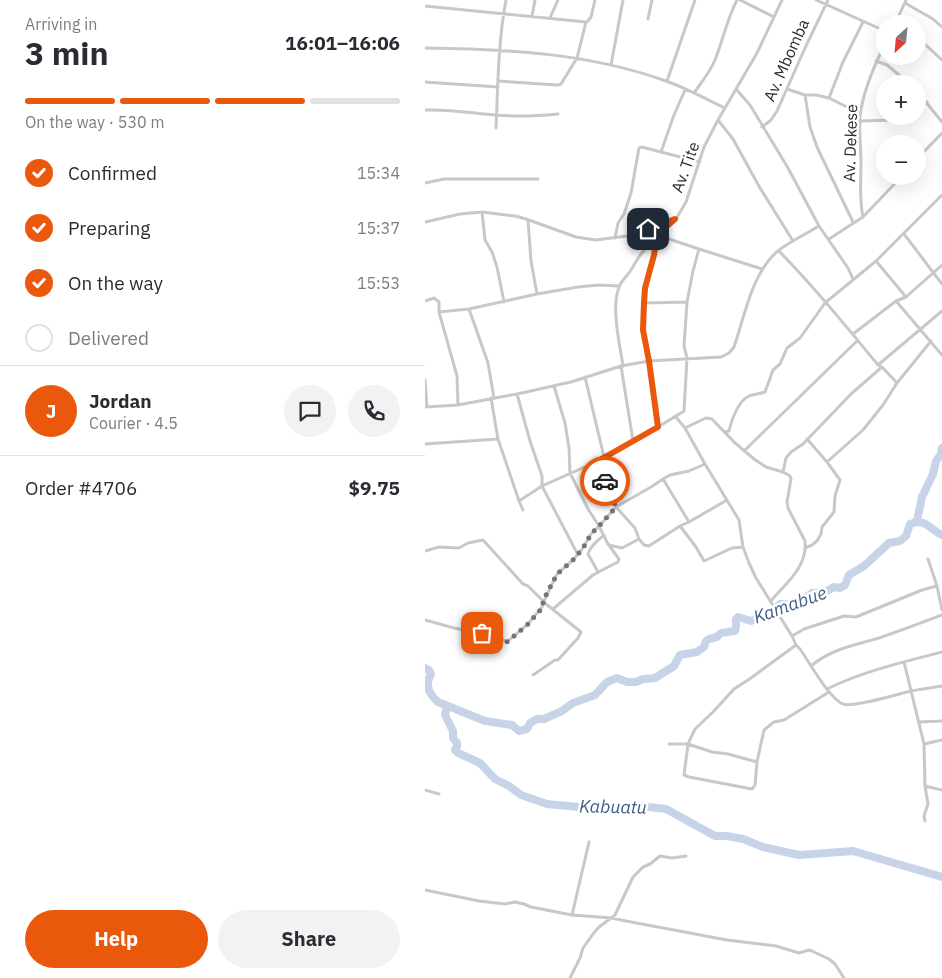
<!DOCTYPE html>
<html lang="en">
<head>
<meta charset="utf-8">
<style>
  body { margin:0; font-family:"IBM Plex Sans",sans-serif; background:#f2f2f3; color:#2b2b33; height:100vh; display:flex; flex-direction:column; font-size:19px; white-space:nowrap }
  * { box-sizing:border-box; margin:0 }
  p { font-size:16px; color:#7c7c81 }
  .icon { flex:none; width:28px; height:28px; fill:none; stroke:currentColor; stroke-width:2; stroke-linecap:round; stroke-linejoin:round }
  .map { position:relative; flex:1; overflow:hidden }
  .details { display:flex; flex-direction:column; background:#fff; width:425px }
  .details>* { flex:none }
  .needle { width:32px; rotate:206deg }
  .fabs { position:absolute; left:451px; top:15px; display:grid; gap:10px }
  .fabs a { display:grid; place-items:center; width:50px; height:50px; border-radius:50%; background:#fff; box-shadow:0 5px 20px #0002; font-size:25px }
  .pin { position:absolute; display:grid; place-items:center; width:42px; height:42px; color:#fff; margin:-21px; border-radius:10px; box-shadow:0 2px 8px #0006 }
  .courier { position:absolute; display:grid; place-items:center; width:50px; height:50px; margin:-25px; border:4px solid #ea580c; border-radius:50%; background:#fff; color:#222; box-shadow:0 1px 6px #0007 }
  .overview em { font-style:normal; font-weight:700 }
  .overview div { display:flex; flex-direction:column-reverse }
  .overview { display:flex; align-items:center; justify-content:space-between; height:85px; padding:0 25px }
  h1 { font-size:32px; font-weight:700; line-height:38px }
  .bar { display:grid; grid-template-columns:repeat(4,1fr); gap:8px 5px; align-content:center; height:60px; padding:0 25px }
  .bar i { height:6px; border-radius:4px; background:#e1e1e2 }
  .bar .on { background:#ea580c }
  .bar p { grid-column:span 4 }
  .line { display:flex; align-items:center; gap:12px; padding:0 25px; border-top:1px solid #e1e1e2 }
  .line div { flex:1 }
  .round { display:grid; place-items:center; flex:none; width:52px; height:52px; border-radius:26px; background:#f2f2f3 }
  ol { padding:0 25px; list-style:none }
  li { display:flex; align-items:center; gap:15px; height:55px }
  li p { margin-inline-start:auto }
  li .icon { padding:5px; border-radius:50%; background:#ea580c; color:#fff; stroke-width:4 }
  li:last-child { color:#7c7c81 }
  li i { width:28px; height:28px; border:2px solid #e1e1e2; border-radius:50% }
  .primary-button { display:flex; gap:10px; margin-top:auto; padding:10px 25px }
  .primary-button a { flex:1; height:58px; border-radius:30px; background:#ea580c; color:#fff; font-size:20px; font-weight:700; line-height:58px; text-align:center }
  .primary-button a+a { background:#f2f2f3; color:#2b2b33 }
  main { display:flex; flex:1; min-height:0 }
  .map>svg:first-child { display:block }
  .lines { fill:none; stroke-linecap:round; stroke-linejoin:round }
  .river { stroke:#c7d4e7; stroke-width:8 }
  .street { stroke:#c8c8c8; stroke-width:3 }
  .done { stroke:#757575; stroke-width:5; stroke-dasharray:0 9 }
  .route { stroke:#ea580c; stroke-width:6 }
  .labels { text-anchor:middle; stroke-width:5; stroke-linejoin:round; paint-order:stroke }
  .street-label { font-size:16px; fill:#2b2b2b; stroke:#fff }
  .water-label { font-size:18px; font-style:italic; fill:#405e86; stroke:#fff }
</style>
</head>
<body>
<main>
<section class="details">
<div class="overview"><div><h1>3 min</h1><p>Arriving in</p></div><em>16:01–16:06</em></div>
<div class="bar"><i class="on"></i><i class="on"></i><i class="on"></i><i></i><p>On the way · 530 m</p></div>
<ol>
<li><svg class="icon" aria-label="check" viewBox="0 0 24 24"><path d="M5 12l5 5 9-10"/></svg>Confirmed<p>15:34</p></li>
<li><svg class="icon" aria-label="check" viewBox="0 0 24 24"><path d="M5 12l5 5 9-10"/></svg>Preparing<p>15:37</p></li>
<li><svg class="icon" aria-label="check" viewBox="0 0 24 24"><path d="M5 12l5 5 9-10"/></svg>On the way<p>15:53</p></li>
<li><i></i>Delivered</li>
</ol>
<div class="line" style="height:90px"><b class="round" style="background:#ea580c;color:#fff">J</b><div><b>Jordan</b><p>Courier · 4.5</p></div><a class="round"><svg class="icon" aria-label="chat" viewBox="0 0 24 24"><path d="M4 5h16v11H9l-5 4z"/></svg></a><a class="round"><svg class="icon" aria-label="phone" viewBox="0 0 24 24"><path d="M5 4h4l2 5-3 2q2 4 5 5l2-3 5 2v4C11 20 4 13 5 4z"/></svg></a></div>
<div class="line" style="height:65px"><div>Order #4706</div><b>$9.75</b></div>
<div class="primary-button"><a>Help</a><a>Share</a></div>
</section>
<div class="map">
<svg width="517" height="978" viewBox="0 0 517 978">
  <rect width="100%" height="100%" fill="#fff"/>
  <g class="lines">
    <path class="river" d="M 492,521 L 497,497 L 508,474 L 511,461 L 516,454 L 517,448
      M 0,668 L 4,670 L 6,674 C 0,685 3,693 13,702 L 60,721 L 87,725 L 94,731 L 102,729 L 105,723 L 112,719 L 119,719 L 137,711 L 148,703 L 170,695 L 182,682 L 192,678 L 202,682 L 211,682 L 218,679 L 230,678 L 249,666 L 255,655 L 272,652 L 279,647 L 281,641 L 284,639 L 292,637 L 296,633 L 310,631 L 311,627 L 311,619 L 313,617 L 326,621 L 345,614 L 355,604 L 370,605 L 387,593 L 398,593 L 409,587 L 415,588 L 420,585 L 424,575 L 439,566 L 464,543 L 475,541 L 481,536 L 485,524 C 501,518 504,529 517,535
      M 22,706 L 20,715 L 28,731 L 28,738 L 32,743 L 32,746 L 30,750 L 33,753 L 55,763 L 70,779 L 84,786 L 96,795 L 122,804 L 197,811 L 215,806 L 241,809 L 290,836 L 302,836 L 318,839 L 338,847 L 374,855 L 428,851 L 517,877"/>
    <path class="street" d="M 315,0 L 349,17
      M 391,0 L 460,31
      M 480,3 L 508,19 L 517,27
      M 0,6 L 161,22
      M 107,16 L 110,0
      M 125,18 L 133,0
      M 223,19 L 227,0
      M 470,24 L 481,0
      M 492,37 L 517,60
      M 0,48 C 82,49 163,53 241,81 C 261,88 281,99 300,108
      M 451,61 L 462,65 L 485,84
      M 186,65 L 198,0
      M 73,81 L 132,85 L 136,84 L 152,58 L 161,22 L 163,21 L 166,17 L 170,0
      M 242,81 L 270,0
      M 0,82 L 73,87
      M 311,89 L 325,105 L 363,168 L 394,226 L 423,268 L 428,279
      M 362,89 L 380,95 L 391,95 L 404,98 L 422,107 L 435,117
      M 260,90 L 249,115 L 236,152 L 275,162
      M 492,91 L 517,122
      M 269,93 C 276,83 285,72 290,60 C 298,40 302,19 312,0
      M 380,95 L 385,127 L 392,147 L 428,222
      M 404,98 L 418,62 L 438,22
      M 492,107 L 502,102
      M 0,110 C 24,109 47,113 71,115 C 92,117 112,116 133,114
      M 293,120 L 308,139 L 335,188 L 368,241
      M 435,121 L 467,120 L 479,116
      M 337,127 L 346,120 L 352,111 L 380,48 L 403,0
      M 71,128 C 73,85 73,42 81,0
      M 492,159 L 517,133
      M 0,183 L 19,179 L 113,179
      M 57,212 L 60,240 L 67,252 L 72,267 L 79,302
      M 438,217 C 434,198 436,181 436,163 C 436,148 434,132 435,116 C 438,91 449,66 460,44
      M 103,220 L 106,261 L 112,294
      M 0,222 L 35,214 L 57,212 L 90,216 L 101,219 L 151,237 L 171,240 L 202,236 L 251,219 L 261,202 L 279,147 L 293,120 L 332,53 L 357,0
      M 479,234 L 517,284
      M 190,238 L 193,223 L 199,214 L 206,193 L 214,148 L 217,147 L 236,152
      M 404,239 L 438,217 L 477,176
      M 232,242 L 220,288 L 219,303 L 218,330 L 224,361 L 233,427
      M 274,249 L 337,269
      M 354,251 C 389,287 421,326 453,365 L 457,367 L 472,383
      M 451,261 L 481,297
      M 0,301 L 9,298 L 14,302 L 14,312 L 32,376 L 33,405
      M 471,301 L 517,355
      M 219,303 L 262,302
      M 44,309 L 63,363 L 69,398
      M 14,312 L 44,309 L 112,294 L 153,287 L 174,285 L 194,286
      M 428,334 L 471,301 L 481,297 L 517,265
      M 453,365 L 517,311
      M 196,366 L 208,441
      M 198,366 C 195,345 185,305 195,285 C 197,280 203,275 206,270 C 214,257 217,248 232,242 L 232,235 L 248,221
      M 160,377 L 179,457
      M 0,380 L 2,407
      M 92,394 L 105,441 L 117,476 L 117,486 L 153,555
      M 66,398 L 73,439 L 94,501
      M 0,407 L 33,405 L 92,394 L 146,382 L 196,366 L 224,361 L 296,357 L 304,353 L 309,347 C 320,315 327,272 354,250 C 366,241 381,234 394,226
      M 250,416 L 260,428 L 280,464 L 314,520 L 318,547 L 324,563 L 331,578 L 367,636 L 371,645 L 375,649 C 384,662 404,698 418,704 C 428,708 473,694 486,691 C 496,689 507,688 517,686
      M 260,428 L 281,418 L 287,419 L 309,442 L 329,459 L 341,467 L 358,472
      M 300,432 L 304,431 C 307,419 312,402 324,396 C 329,394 335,394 340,392 L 348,370 L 355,364 L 362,348 L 375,338 L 400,303 L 451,261 L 517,195
      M 0,444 L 73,439
      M 319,451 L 433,340
      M 173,461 L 191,507 L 210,528 L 214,539
      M 402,462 L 438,430 L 458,405 L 472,383 L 506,341
      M 238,479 L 264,522
      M 98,510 L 94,501 L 117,486 L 173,461 L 233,427 L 259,411 L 262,358 L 259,346 L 262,302 L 268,271 L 274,249 L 232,235
      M 255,526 L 271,547 L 279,561 L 307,548 L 318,547
      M 184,545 L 197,548 L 214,539 L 219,545 L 224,546 L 255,526 L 264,522 L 302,500
      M 380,548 L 387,545 L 392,541 L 396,534 L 397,527 L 409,512 L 410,496 L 415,480 L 402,462 L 382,439
      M 0,551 L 14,547 L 34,548 L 43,543 L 58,540 L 98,584 L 103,586 L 121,604 L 156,632 L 153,638 L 133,660 L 130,660 L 108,675
      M 503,559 L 512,586 L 517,610
      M 173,572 L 163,554 C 165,546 173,540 179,535
      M 346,601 C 360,584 383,567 380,541 L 363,508 L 362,502 L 366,479 L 365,476 L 358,472 L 361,458 L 366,452 L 378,444 L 426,394 L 457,367
      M 128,609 L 168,575 L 187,565 L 193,562 L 194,559 L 183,544 L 174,526 L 163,509 L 145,473 L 144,448 L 140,423 L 129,386
      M 0,620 L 29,628 L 70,636 L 82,642 L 103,624 L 117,607 L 119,601 L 132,574 L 148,560 L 158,548 L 166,534 L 174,526 L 191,507 L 226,487 L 238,479 L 245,475 L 264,471 L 280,464
      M 367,636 L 379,629 L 419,616 L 431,617 L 497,590 L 512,586
      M 371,645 L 326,678 L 309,689 L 288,712 L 270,729 L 263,744 L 259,775 L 264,777 L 327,789 L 330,785 L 332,762 L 339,730 L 349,722 L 359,720 L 404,692
      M 479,662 L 499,744 L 500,786 L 503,804 L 499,816 L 500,821
      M 386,666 C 406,649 430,645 454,638 C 475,631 496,623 517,615
      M 402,689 C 439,671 478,662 517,652
      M 494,722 L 517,721
      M 244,744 L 263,744 L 287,752 L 303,754 L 332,762
      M 499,744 L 517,740
      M 500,786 L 517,790
      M 0,790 L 14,794
      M 0,890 L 54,901 L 80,904 L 90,902 L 99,904 L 106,907 L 147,915 L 187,918 L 201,921 L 302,940 L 351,946 L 374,953 L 384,950 L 387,951 L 404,959 L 410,964 L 419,978
      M 147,915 L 164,842
      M 145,978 L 155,958 L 158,948 L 168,934 L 174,927 L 190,915 L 208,877 L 218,867 L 225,864 L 235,856 L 247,858 L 261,856"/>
  </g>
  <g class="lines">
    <path class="done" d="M 57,633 L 70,636 L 82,642 L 103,624 L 118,607 L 118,601 L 132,574 L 148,560 L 158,548 L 166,534 L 174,526 L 191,507 L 180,481"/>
    <path class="route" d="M 180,481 L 173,461 L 233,427 L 224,361 L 218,330 L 219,303 L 220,288 L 229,255 L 232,235 L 250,219 L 223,229"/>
  </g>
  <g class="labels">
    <g class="street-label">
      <text transform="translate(361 60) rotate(-66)" y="6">Av. Mbomba</text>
      <text transform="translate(425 143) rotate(-88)" y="6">Av. Dekese</text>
      <text transform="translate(260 167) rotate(-70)" y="6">Av. Tite</text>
    </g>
    <g class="water-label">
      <text transform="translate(365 605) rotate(-20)" y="6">Kamabue</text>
      <text transform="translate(188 807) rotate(1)" y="6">Kabuatu</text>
    </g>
  </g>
</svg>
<div class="fabs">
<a><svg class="needle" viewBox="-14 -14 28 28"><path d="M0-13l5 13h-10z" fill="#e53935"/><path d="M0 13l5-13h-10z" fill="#7c7c81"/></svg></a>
<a>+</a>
<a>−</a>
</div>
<div class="pin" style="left:57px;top:633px;background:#ea580c"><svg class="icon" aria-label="bag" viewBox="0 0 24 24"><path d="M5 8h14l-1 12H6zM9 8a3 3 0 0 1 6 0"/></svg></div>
<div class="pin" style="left:223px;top:229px;background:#1f2937"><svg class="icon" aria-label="home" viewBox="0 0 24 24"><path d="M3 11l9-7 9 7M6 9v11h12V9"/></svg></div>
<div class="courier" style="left:180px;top:481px"><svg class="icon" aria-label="car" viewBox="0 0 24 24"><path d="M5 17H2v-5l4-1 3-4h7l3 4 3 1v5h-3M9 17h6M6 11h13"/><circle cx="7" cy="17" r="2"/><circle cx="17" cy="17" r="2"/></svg></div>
</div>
</main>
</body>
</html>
